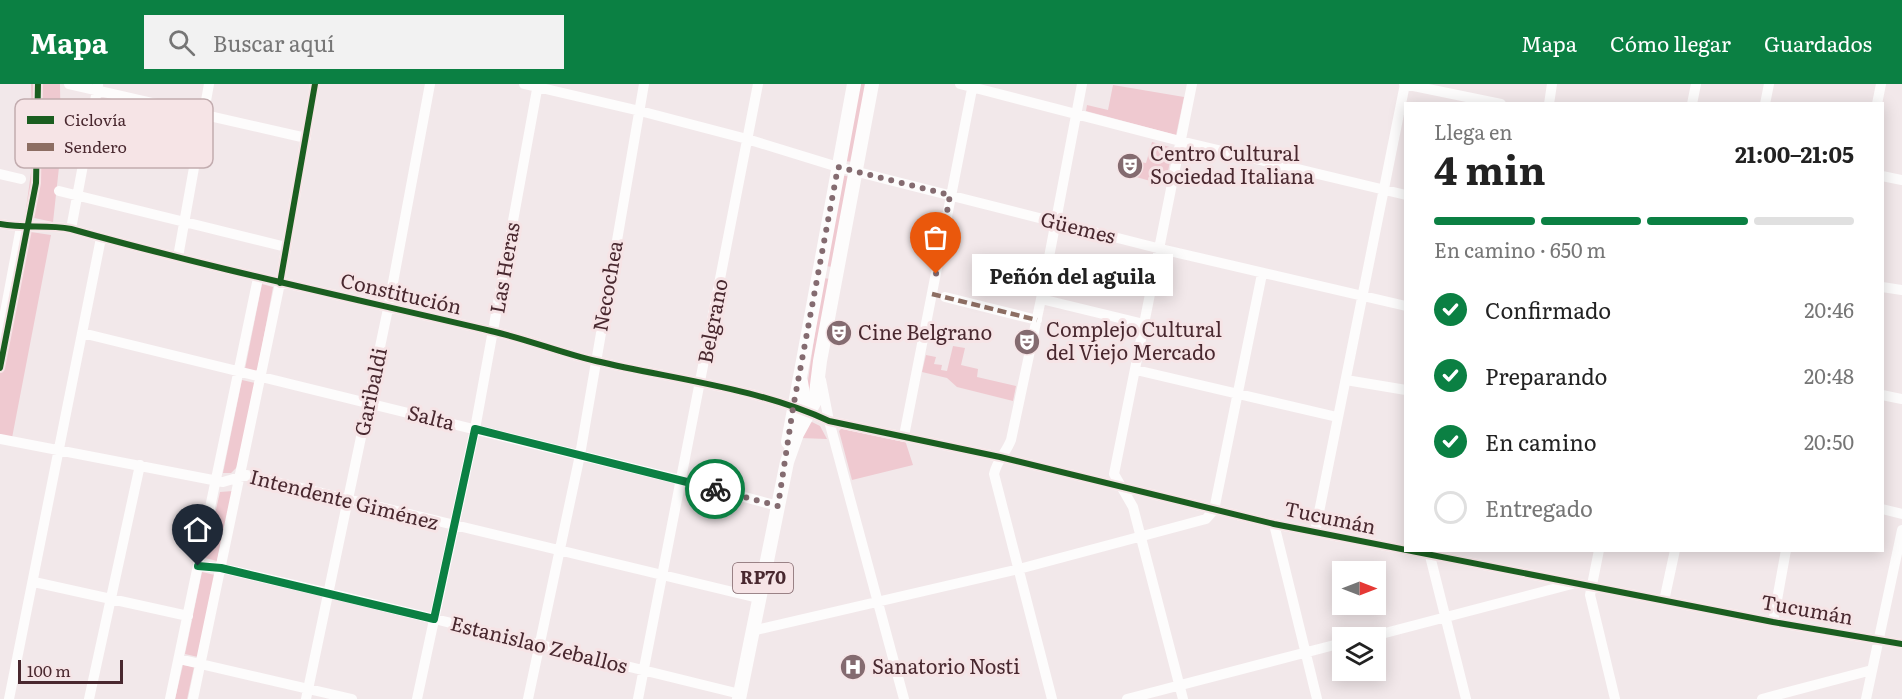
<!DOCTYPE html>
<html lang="es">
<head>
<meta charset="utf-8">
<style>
  body { margin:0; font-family:Literata,serif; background:#f2f2f2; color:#222; height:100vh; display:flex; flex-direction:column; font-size:22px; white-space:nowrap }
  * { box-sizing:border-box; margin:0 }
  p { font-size:20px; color:#767676 }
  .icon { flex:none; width:33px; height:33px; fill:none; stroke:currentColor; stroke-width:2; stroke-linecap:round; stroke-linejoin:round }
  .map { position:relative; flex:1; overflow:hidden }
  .panel { position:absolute; left:1404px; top:18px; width:480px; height:450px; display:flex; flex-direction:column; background:#fff; border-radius:0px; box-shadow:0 3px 15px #0003 }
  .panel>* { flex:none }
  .needle { width:39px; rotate:90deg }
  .fabs { position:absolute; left:1332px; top:477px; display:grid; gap:12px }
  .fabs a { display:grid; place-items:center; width:54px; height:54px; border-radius:0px; background:#fff; box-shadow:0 3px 15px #0003; font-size:30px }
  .scale { position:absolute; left:18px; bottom:15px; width:105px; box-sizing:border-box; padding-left:6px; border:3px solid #49282f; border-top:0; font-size:16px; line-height:21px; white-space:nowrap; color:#49282f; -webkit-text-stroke:4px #f6e4e6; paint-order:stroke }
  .pin { position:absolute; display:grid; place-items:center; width:51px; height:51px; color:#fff; margin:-62px -26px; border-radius:50% 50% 50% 0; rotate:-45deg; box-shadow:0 0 6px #0007 }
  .pin .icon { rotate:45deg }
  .courier { position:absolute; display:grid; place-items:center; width:60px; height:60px; margin:-30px; border:4px solid #0b8043; border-radius:50%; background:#fff; color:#222; box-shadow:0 2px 8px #0007 }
  .bubble { position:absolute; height:42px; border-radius:0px; background:#fff; box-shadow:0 3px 15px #0003; font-size:20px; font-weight:700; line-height:42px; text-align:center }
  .headline em { font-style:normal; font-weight:700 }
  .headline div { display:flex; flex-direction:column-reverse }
  .headline { display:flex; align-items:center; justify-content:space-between; height:102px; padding:0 30px }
  h1 { font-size:39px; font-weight:700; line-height:45px }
  .bar { display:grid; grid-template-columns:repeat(4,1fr); gap:9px 6px; align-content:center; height:72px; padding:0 30px }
  .bar i { height:8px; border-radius:4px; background:#e0e0e0 }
  .bar .current { background:#0b8043 }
  .bar p { grid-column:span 4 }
  ol { padding:0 30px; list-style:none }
  li { display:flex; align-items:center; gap:18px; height:66px }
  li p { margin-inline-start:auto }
  li .icon { padding:6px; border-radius:50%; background:#0b8043; color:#fff; stroke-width:4 }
  li:last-child { color:#767676 }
  li i { width:33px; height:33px; border:3px solid #e0e0e0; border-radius:50% }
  header { display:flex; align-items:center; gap:36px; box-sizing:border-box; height:84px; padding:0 30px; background:#0b8043; color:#fff }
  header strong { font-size:28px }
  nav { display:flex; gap:33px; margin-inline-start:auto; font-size:21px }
  .search { width:420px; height:54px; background:#f2f2f2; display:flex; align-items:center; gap:15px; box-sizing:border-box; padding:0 21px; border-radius:0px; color:#767676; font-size:22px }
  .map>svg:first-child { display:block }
  .green { fill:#efc9d0 }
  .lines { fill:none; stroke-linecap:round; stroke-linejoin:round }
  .minor { stroke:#fdfcfc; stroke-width:10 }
  .major { stroke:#fdfcfc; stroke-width:14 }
  .quiet { stroke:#8d6e63; stroke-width:4.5; stroke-dasharray:9 4.5; stroke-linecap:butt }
  .cycleway-casing { stroke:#f6e4e6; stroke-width:10 }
  .cycleway { stroke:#1b5e20; stroke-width:6 }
  .done { stroke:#846b70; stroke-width:6; stroke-dasharray:0 10.8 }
  .route { stroke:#0b8043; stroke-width:8 }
  .labels { text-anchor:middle; stroke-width:6; stroke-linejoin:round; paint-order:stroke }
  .shield { fill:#f6e4e6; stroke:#7d6066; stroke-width:1.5 }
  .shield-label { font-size:18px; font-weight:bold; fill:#49282f }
  .poi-label { font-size:20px; fill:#49282f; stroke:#f6e4e6; text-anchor:start }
  .street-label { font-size:20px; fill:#49282f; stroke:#f6e4e6 }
  .key { fill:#f6e4e6; stroke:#c2acaf; stroke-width:1.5 }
  .key-label { font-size:16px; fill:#49282f }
</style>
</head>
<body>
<header>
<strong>Mapa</strong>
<div class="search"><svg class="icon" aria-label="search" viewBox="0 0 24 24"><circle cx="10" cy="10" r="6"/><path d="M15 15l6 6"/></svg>Buscar aquí</div>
<nav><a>Mapa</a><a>Cómo llegar</a><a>Guardados</a></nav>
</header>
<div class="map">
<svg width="1902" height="615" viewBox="0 0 1902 615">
  <rect width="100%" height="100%" fill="#f2e8ea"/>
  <path class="green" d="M 31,0 L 60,0 L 61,65 L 53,138 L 25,132 L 33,74 Z
    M 859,0 L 867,0 L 853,78 L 845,77 Z
    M 1113,1 L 1184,13 L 1176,51 L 1086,27 L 1087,21 L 1108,26 Z
    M 1152,58 L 1173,64 L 1165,101 L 1136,93 L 1140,78 L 1146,79 Z
    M 842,91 L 850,93 L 833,183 L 825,182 Z
    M 24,147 L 51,151 L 12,354 L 0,352 L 0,264 Z
    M 823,194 L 831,195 L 813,310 L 806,310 Z
    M 262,200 L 273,203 L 257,289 L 245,285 Z
    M 953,262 L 965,264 L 961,281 L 978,285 L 977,293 L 1016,302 L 1013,317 L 957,303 L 947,294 L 922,288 L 926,271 L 936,273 L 934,280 L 942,281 L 941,286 L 947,287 Z
    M 242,296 L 255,299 L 237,383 L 231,389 L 223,389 Z
    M 812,338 L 820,342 L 827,355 L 800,354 L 807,340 Z
    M 843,343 L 904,353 L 913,381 L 852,396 L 839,347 Z
    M 233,407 L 217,477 L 205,474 L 220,408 Z
    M 202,488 L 215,491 L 198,573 L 185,570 Z
    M 183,581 L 194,583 L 187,615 L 175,615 Z"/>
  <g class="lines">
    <path class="minor" d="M 69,0 L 306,54
      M 524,0 L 640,27 L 747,55 L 838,83 L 1161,165 L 1406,222
      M 960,0 L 1180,57 L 1406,111
      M 1404,0 L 1501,20
      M 1549,20 L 1552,0
      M 1692,20 L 1696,0
      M 1765,20 L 1769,0
      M 1877,20 L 1881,0
      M 0,90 L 21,95
      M 1882,92 L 1902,96
      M 59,107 L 286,163
      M 0,140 C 24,145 47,140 71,145 C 210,184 351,214 491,247 C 527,255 561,269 596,277 C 672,295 758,304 829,337 L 1000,373 L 1274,440 L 1773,538 L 1902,560
      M 71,145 L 98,1
      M 178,173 L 209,0
      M 1882,203 L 1902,206
      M 945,213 L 1037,236
      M 1041,215 L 1144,240
      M 82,249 L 681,396 L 778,422
      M 0,255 L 21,143
      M 1136,286 L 1337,333
      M 821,296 L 829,337 L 904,615
      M 1346,296 L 1406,306
      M 803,298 L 808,327
      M 1882,311 L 1902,315
      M 904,352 L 973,0
      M 0,355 L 223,398 L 247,391 L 758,514
      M 1882,425 L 1902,430
      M 1274,440 L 1317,615
      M 1315,448 L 1405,0
      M 1599,466 L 1590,511 L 1615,615
      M 1430,472 L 1466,615
      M 198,482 L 221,484 L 329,509 L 740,610
      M 34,498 L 188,532
      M 1664,517 L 1675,466
      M 1773,538 L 1786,466
      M 752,547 L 1019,485 L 1206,435 L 1214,426 L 1262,190
      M 1366,554 L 1572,500
      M 179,575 L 352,615
      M 9,615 L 101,154
      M 89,615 L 140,381
      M 170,615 L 258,194
      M 193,615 L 280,199 L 315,0
      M 306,615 L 389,220 L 430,0
      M 417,615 L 475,345 L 538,0
      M 528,615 L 580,371 L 644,0
      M 638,615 L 758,0
      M 1052,615 L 994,390 C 997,376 1006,369 1011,356 L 1041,215 L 1082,0
      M 1127,615 L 1342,559
      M 1183,615 L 1133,423 L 1114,390 L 1192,0
      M 1762,615 L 1872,586
      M 1866,615 L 1902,446"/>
    <path class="major" d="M 788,358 L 854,0
      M 739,615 L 787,378 L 797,350 L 815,317 L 820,277 L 872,0"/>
    <path class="quiet" d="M 932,210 L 1037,236"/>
    <g class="cycleway-casing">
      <path id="cycleway" d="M 0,140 C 24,145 47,140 71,145 C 210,184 351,214 491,247 C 527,255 561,269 596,277 C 672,295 758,304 829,337 L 1000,373 L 1274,440 L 1773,538 L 1902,560
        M 280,199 L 315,0
        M 0,284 L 36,99 L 38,0"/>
    </g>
    <use href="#cycleway" class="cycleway"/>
  </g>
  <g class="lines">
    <path class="done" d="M 715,405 L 778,422 L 793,324 L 838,83 L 950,111 L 936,190"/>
    <path class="route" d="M 198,482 L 221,484 L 434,535 L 475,345 L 715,405"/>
  </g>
  <defs>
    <g id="theatre-disc" transform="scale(1.35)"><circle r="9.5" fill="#846b70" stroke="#f6e4e6"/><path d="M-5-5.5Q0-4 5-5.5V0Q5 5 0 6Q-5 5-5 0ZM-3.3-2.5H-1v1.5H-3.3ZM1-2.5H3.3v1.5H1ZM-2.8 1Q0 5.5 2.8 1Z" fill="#fff"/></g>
    <g id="hospital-disc" transform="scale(1.35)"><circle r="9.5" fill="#846b70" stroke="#f6e4e6"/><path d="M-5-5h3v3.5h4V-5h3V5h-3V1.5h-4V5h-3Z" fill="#fff"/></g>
  </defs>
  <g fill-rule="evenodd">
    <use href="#theatre-disc" x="1130" y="82"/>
    <use href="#theatre-disc" x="839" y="249"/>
    <use href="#theatre-disc" x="1027" y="258"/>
    <use href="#hospital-disc" x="853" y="583"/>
  </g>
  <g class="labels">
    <rect class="shield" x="733" y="479" width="60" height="30" rx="4.5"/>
    <g class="shield-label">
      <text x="763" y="500">RP70</text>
    </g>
    <g class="poi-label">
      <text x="1150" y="77">Centro Cultural<tspan x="1150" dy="23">Sociedad Italiana</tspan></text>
      <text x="1046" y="253">Complejo Cultural<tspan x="1046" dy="23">del Viejo Mercado</tspan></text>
      <text x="858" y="256">Cine Belgrano</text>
      <text x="872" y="590">Sanatorio Nosti</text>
    </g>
    <g class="street-label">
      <text transform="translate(1078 144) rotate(14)" y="7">Güemes</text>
      <text transform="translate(505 184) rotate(-80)" y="7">Las Heras</text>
      <text transform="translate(608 202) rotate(-80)" y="7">Necochea</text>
      <text transform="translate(401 210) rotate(13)" y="7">Constitución</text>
      <text transform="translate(713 237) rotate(-79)" y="7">Belgrano</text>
      <text transform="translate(371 308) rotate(-78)" y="7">Garibaldi</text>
      <text transform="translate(431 334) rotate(14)" y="7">Salta</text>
      <text transform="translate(344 416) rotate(14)" y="7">Intendente Giménez</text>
      <text transform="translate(1330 434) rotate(12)" y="7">Tucumán</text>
      <text transform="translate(1807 526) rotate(10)" y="7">Tucumán</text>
      <text transform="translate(539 561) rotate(14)" y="7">Estanislao Zeballos</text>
    </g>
  </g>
  <rect x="15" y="15" width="198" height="69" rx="9" class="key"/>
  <rect x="27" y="32" width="27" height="8" fill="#1b5e20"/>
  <rect x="27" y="59" width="27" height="8" fill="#8d6e63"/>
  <g class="key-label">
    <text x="64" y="42">Ciclovía</text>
    <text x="64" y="69">Sendero</text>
  </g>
</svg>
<div class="fabs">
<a><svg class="needle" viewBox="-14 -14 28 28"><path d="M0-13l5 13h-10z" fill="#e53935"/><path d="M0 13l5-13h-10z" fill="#767676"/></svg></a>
<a><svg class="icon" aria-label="layers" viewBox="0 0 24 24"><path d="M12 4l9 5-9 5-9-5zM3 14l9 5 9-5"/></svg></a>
</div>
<div class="scale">100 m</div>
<div class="pin" style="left:936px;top:190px;background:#ea580c"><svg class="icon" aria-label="bag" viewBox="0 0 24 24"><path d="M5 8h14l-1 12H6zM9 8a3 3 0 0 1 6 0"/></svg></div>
<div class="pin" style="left:198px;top:482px;background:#1f2937"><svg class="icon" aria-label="home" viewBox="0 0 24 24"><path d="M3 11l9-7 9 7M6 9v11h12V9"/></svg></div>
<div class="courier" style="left:715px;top:405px"><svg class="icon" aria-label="bike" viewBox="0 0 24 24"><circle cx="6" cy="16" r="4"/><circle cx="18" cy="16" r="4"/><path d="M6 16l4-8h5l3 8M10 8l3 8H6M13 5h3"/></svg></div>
<div class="bubble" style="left:972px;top:170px;width:201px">Peñón del aguila</div>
<section class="panel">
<div class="headline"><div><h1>4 min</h1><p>Llega en</p></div><em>21:00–21:05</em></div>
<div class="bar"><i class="current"></i><i class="current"></i><i class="current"></i><i></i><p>En camino · 650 m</p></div>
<ol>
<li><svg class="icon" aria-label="check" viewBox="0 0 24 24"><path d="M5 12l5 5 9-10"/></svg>Confirmado<p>20:46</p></li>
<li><svg class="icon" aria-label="check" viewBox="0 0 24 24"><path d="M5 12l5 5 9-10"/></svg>Preparando<p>20:48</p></li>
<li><svg class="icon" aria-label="check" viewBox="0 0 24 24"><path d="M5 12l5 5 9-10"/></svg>En camino<p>20:50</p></li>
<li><i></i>Entregado</li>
</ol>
</section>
</div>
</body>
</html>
